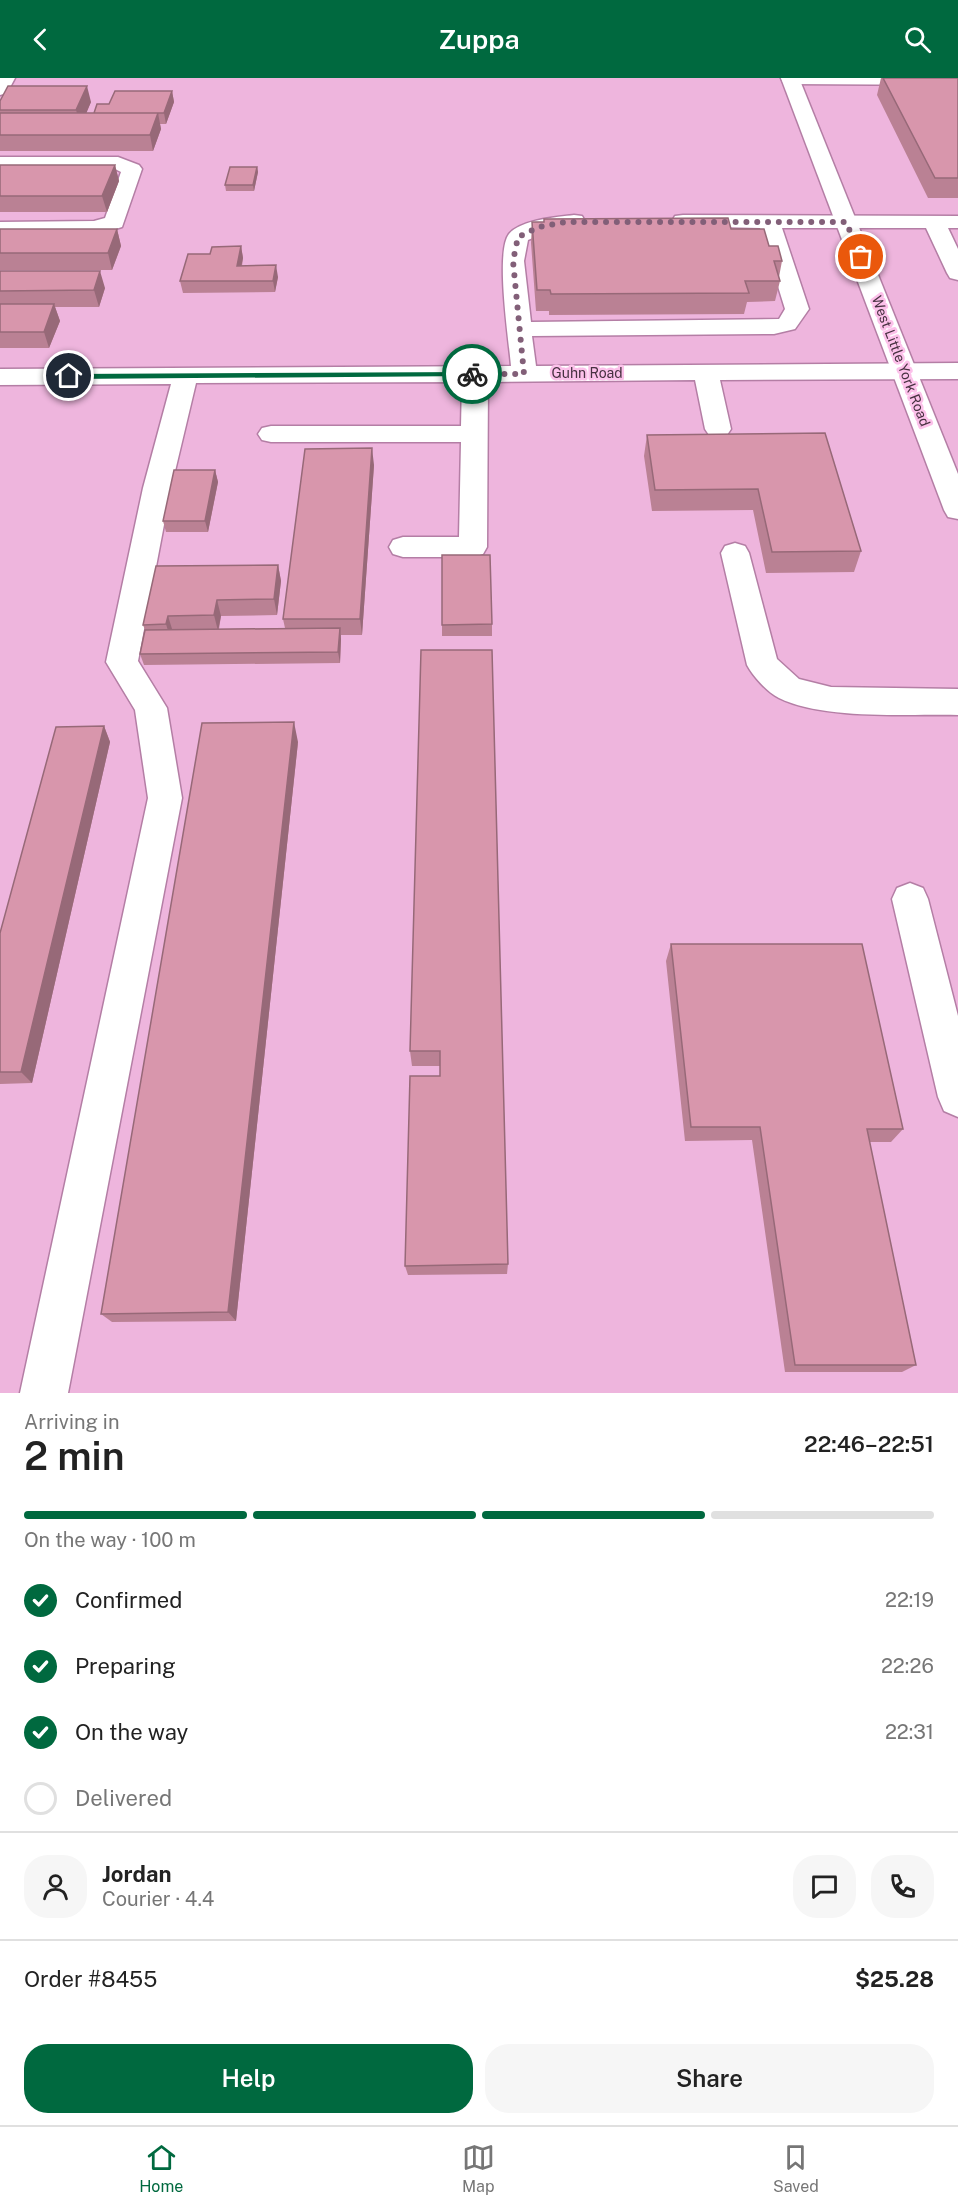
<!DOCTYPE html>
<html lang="en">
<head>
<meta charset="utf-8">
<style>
  body { margin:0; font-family:"Public Sans",sans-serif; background:#f6f6f6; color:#222; height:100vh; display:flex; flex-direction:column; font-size:22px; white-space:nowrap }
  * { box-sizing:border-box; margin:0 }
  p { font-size:20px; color:#767676 }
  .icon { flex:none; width:33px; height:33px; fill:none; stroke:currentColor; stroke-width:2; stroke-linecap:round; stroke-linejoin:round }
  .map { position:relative; height:1315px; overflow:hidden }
  .details { display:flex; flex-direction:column; background:#fff; flex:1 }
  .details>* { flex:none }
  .pin { position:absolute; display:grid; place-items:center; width:51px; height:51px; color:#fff; margin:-26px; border:3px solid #fff; border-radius:50%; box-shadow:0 2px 6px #0007 }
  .courier { position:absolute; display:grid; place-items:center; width:60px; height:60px; margin:-30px; border:4px solid #00693f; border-radius:50%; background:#fff; color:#222; box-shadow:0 2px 8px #0007 }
  .overview em { font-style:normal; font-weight:600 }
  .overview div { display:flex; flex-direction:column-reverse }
  .overview { display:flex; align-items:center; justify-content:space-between; height:102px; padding:0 24px }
  h1 { font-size:39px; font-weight:600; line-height:45px }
  .bar { display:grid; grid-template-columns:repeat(4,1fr); gap:9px 6px; align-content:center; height:72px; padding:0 24px }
  .bar i { height:8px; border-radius:4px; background:#e0e0e0 }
  .bar .current { background:#00693f }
  .bar p { grid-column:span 4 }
  .line { display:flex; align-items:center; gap:15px; padding:0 24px; border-top:2px solid #e0e0e0 }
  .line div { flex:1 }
  .round { display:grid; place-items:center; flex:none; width:63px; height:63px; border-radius:24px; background:#f6f6f6 }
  ol { padding:0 24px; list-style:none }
  li { display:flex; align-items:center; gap:18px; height:66px }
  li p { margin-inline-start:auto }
  li .icon { padding:6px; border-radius:50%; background:#00693f; color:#fff; stroke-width:4 }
  li:last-child { color:#767676 }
  li i { width:33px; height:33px; border:3px solid #e0e0e0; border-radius:50% }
  .primary-button { display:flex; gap:12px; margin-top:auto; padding:12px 24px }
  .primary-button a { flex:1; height:69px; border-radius:24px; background:#00693f; color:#fff; font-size:24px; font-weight:600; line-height:69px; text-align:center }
  .primary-button a+a { background:#f6f6f6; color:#222 }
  header { display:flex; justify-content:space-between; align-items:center; height:78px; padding:0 24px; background:#00693f; color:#fff; font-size:27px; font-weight:600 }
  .menu { display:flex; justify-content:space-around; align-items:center; height:84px; border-top:2px solid #e0e0e0; background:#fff; font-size:16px; color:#767676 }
  .menu a { display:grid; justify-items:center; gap:3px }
  .menu .current { color:#00693f }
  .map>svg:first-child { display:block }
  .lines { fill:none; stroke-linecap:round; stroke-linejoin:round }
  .minor-casing { stroke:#b47ea5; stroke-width:3 }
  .major-casing { stroke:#b47ea5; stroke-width:3 }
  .minor { fill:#fff; fill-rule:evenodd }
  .major { fill:#fff; fill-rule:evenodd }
  .wall { fill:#ba8194 }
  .shaded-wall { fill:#976978 }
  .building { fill:#d896ac; stroke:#976978; stroke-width:1.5 }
  .route { fill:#00693f }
  .done { stroke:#825f78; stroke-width:6; stroke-dasharray:0 10.8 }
  .labels { text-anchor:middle; stroke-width:5; stroke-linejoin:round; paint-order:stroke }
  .far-street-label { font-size:14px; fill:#483141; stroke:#fcc1ea }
</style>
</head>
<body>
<header><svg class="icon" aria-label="back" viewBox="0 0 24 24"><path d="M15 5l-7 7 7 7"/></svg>Zuppa<svg class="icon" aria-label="search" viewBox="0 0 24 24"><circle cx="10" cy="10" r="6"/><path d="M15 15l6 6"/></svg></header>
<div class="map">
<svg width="958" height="1315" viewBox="0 0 958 1315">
  <rect width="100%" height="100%" fill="#eeb5dd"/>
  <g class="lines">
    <g class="minor-casing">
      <path id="minor" d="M 0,0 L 15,0 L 7,15 L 0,17 Z
        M 781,0 L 958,0 L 958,7 L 790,6 L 783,4 Z
        M 0,79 L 118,79 L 139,87 L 142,91 L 122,149 L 96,157 L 0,158 L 0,144 L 94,143 L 105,140 L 121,94 L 115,91 L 0,91 Z
        M 574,137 L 582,138 L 585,143 L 582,148 L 545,155 L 528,162 L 524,183 L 531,244 L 779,241 L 785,231 L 760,150 L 675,148 L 672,143 L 675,138 L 683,137 L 958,138 L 958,150 L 948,150 L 958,171 L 958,202 L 950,200 L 947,195 L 926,150 L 782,150 L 809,231 L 795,251 L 774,256 L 532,258 L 536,288 L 958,285 L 958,301 L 720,302 L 731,351 L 727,357 L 718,359 L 709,357 L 705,351 L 695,302 L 488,304 L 487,469 L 483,476 L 473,479 L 403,479 L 393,476 L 389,469 L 393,462 L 403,459 L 459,459 L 461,364 L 271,364 L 262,362 L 258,356 L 262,350 L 271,348 L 461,348 L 462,304 L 196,305 L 171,410 L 138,583 L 167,630 L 182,720 L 68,1315 L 20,1315 L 148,720 L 135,632 L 106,584 L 143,410 L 171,306 L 0,307 L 0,291 L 511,288 C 509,263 495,174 509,156 C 520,142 557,139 574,137 Z
        M 735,465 L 745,468 L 749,475 L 777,581 L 799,601 L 831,609 L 958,611 L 958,637 C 908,636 823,642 779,620 C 767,614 753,598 747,587 L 721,475 L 725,468 Z
        M 910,805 L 923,810 L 928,821 L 958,938 L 958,1039 L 944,1033 L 938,1019 L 892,821 L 897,810 Z"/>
    </g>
    <g class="major-casing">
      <path id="major" d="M 781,0 L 799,0 L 958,396 L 958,441 L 948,439 L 944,432 Z"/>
    </g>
    <use href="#minor" class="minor"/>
    <use href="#major" class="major"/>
  </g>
  <path class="wall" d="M 881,0 L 958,0 L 958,120 L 928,120 L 877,17 Z
    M 172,13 L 174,24 L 166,46 L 160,46 L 161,51 L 153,73 L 0,73 L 0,23 L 91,24 L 86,35 L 94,35 L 109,26 Z
    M 0,87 L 115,87 L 119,103 L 107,134 L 0,134 Z
    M 257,89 L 258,94 L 254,113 L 226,113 L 225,107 Z
    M 532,144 L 731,151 L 769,168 L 782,183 L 779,199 L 780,203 L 775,223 L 747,224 L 744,236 L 549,237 L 549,233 L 536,233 L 531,165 Z
    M 0,151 L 117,151 L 121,168 L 112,192 L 0,192 Z
    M 241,168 L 243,180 L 242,188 L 278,199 L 275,214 L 183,215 L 180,203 L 210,176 Z
    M 0,193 L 105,210 L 99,229 L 55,229 L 60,243 L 49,270 L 0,270 Z
    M 825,355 L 861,473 L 854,494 L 766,495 L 753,432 L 652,433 L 644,378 L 647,357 Z
    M 374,387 L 362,557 L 341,557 L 340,585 L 144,587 L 140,576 L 145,552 L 143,547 L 278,487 L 281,503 L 277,537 L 221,538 L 219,551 L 285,550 L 283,541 Z
    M 215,392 L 218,404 L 208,454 L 166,454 L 163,443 Z
    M 492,546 L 492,558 L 442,558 L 442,547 Z
    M 492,572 L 508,1186 L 507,1196 L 408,1197 L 405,1188 L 440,998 L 440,988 L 412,988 L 410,973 Z
    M 104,648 L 110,664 L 32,1005 L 0,1006 L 0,855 Z
    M 298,664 L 236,1243 L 112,1244 L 101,1236 Z
    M 671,866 L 903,1051 L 891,1064 L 869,1064 L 916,1287 L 902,1294 L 785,1294 L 752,1062 L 685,1063 L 666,883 Z"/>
  <path class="shaded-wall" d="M 87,8 L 91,24 L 81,48 L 76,32 Z
    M 172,13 L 174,24 L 166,46 L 164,35 Z
    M 158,35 L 161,51 L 153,73 L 150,57 Z
    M 115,87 L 119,103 L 107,134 L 102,118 Z
    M 257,89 L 258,94 L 254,113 L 253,107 Z
    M 117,151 L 121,168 L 112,192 L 108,175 Z
    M 241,168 L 243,180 L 239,199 L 237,188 Z
    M 276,187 L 278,199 L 275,214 L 273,203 Z
    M 100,193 L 105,210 L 99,229 L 94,212 Z
    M 54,226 L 60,243 L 49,270 L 44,254 Z
    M 372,370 L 374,387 L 362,557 L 360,541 Z
    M 215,392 L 218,404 L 208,454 L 205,443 Z
    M 278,487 L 281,503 L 277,537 L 274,521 Z
    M 217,522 L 221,538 L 218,553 L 214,537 Z
    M 168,538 L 173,554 L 171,563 L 166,546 Z
    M 340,550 L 341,561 L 340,585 L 338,574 Z
    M 294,644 L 298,664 L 236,1243 L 228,1234 Z
    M 104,648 L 110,664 L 32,1005 L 21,994 Z"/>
  <path class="building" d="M 883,0 L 958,0 L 958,100 L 935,100 Z
    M 8,8 L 87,8 L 76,32 L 0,32 L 0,23 Z
    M 115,13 L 172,13 L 164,35 L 94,35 L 97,26 L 109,26 Z
    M 0,35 L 158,35 L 150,57 L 0,57 Z
    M 0,87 L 115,87 L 102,118 L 0,118 Z
    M 230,89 L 257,89 L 253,107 L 225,107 Z
    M 728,140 L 731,151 L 764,151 L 769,168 L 778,168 L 782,183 L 774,183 L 780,203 L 745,203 L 749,215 L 551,216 L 550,212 L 537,212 L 532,144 L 544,144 L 544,141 Z
    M 0,151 L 117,151 L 108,175 L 0,175 Z
    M 241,168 L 237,188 L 276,187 L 273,203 L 180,203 L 188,176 L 210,176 L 212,169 Z
    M 0,193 L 100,193 L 94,212 L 0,213 Z
    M 0,226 L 54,226 L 44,254 L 0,254 Z
    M 825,355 L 861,473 L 772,474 L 758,411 L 655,412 L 647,357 Z
    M 372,370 L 360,541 L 283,541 L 305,371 Z
    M 174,392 L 215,392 L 205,443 L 163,443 Z
    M 442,477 L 490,477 L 492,546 L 442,547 Z
    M 278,487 L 274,521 L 217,522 L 214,537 L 168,538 L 166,546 L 143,547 L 156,488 Z
    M 340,550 L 338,574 L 140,576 L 145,552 Z
    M 421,572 L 492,572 L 508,1186 L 405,1188 L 410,998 L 440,998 L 440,973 L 410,973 Z
    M 294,644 L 228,1234 L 101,1236 L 202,645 Z
    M 104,648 L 21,994 L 0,994 L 0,855 L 56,649 Z
    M 671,866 L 862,866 L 903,1051 L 867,1051 L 916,1287 L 795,1287 L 760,1049 L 691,1049 Z"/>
  <path class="route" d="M 472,294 L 474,298 L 69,301 L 66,298 L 69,296 Z"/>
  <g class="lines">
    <path class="done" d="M 472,296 L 524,296 L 513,183 L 518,159 L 539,149 L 566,144 L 846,144 L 861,179"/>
  </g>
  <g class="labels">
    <g class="far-street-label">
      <text transform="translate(901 283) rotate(69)" y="5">West Little York Road</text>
      <text x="587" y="300">Guhn Road</text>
    </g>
  </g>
</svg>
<div class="pin" style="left:861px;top:179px;background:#ea580c"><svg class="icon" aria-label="bag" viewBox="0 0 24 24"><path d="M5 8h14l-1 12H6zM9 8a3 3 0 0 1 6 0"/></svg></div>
<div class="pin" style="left:69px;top:298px;background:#1f2937"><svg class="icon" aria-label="home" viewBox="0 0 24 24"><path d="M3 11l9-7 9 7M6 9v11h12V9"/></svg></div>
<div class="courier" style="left:472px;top:296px"><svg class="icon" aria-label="bike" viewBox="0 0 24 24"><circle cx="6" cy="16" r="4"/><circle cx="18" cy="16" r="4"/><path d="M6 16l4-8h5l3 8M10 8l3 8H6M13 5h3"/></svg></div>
</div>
<section class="details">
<div class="overview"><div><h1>2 min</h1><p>Arriving in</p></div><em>22:46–22:51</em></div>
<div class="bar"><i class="current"></i><i class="current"></i><i class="current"></i><i></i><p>On the way · 100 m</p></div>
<ol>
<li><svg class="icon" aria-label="check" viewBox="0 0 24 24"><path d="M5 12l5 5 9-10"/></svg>Confirmed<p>22:19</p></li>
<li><svg class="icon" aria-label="check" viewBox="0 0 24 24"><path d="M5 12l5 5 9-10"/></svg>Preparing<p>22:26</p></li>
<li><svg class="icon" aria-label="check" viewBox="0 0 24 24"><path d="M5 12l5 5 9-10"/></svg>On the way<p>22:31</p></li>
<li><i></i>Delivered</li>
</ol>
<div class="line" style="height:108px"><a class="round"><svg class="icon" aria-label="person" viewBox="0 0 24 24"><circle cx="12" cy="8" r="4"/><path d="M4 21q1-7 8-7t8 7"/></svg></a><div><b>Jordan</b><p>Courier · 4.4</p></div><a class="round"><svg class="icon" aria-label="chat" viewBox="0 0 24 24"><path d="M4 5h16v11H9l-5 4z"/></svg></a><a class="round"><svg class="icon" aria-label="phone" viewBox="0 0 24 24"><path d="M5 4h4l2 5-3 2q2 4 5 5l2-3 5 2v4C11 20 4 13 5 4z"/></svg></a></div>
<div class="line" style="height:78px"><div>Order #8455</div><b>$25.28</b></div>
<div class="primary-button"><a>Help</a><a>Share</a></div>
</section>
<nav class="menu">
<a class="current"><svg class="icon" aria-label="home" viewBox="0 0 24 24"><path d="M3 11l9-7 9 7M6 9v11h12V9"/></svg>Home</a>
<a><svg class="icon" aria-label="map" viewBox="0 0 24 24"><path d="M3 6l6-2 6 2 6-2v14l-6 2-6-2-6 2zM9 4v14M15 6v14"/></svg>Map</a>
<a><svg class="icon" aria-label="saved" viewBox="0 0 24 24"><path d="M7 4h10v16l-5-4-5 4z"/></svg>Saved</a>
</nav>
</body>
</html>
